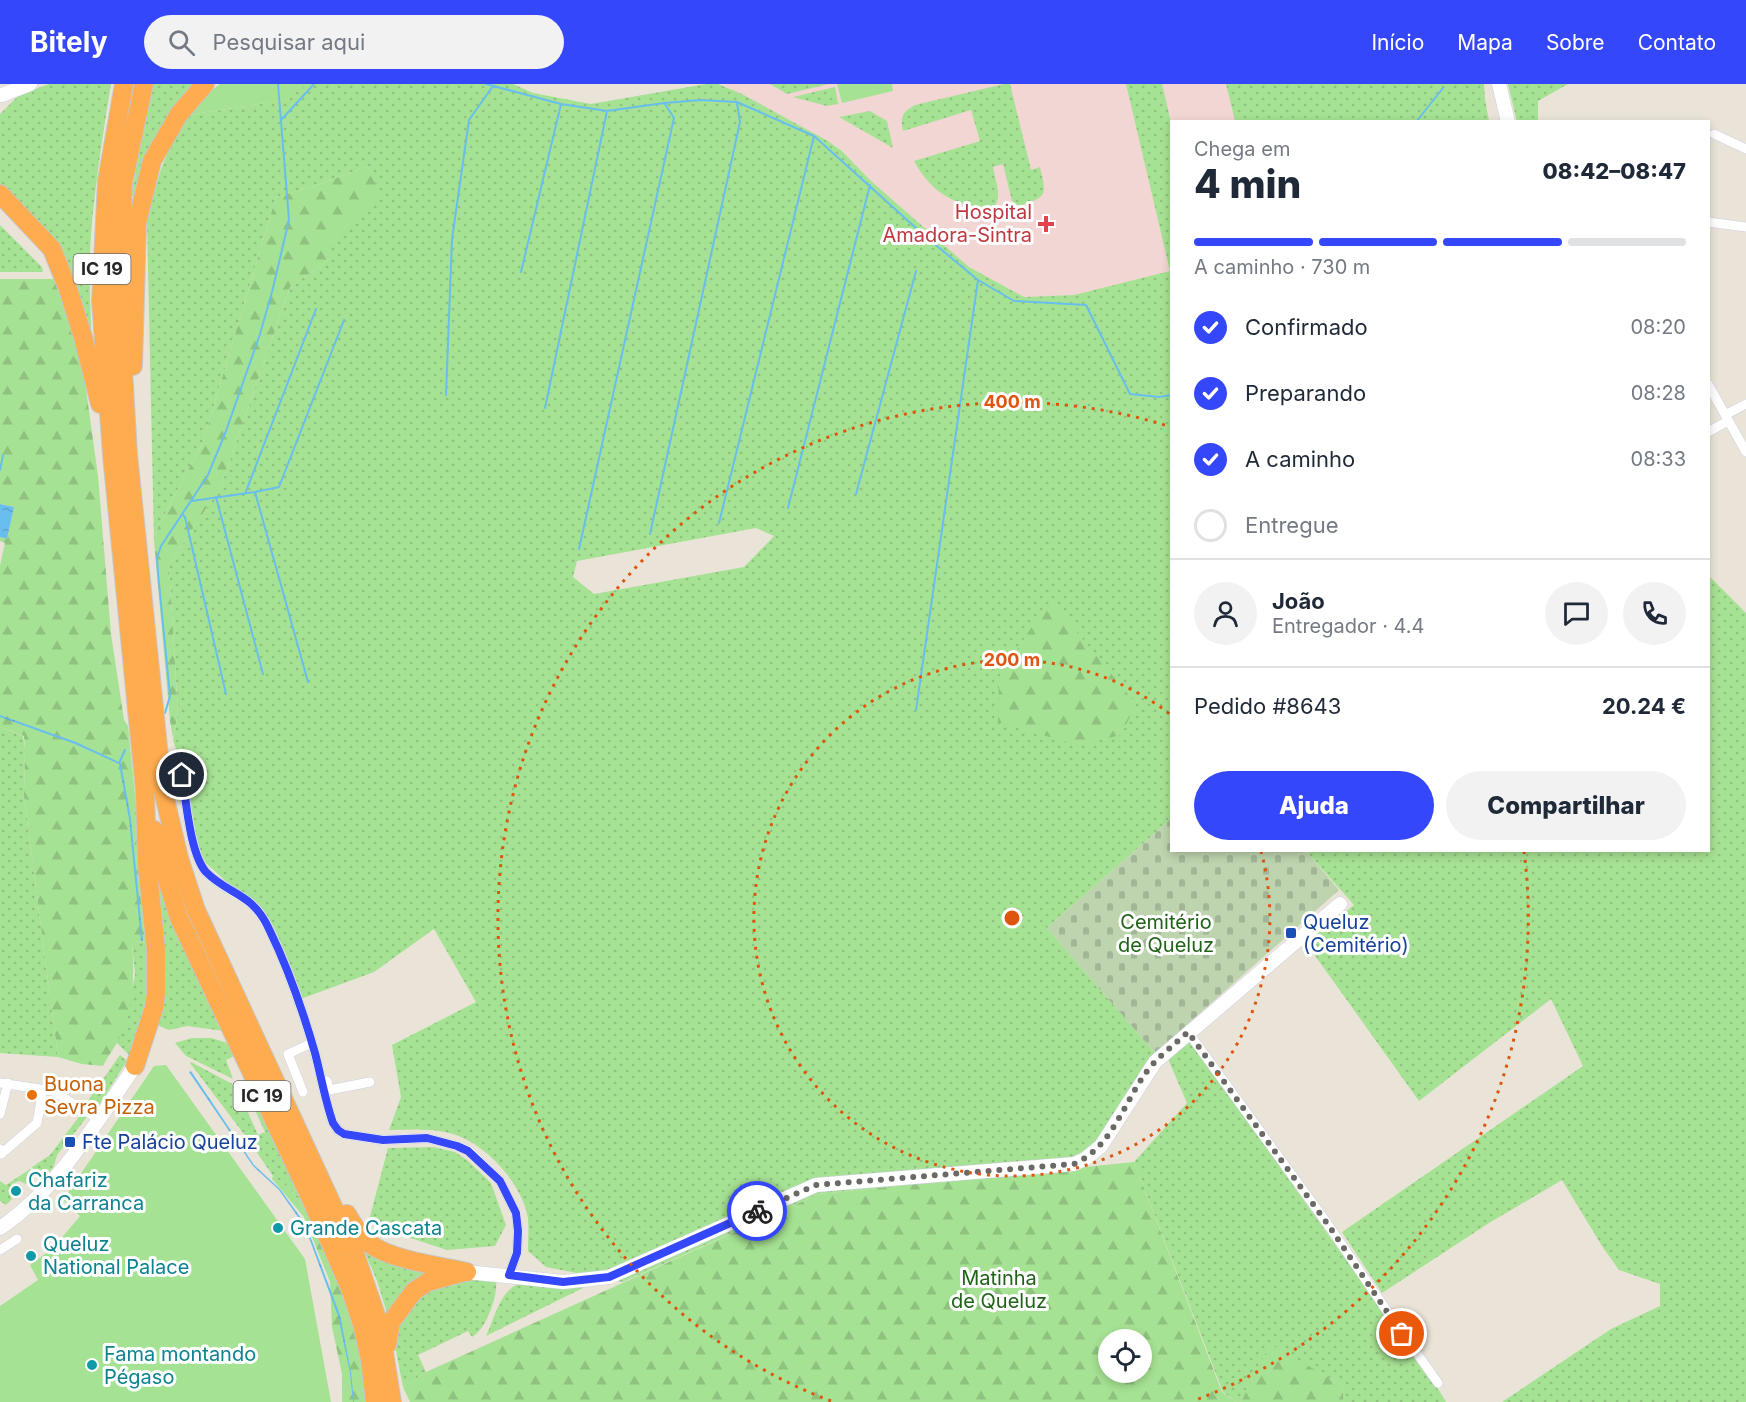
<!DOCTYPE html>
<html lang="pt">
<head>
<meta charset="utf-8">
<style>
  body { margin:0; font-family:Inter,sans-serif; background:#f2f2f3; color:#1f2937; height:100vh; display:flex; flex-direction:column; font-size:22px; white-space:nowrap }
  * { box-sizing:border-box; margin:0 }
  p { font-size:20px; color:#747a83 }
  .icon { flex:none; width:33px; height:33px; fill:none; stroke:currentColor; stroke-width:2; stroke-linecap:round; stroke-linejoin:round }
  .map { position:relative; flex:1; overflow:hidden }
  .sheet { position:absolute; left:1170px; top:36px; width:540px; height:732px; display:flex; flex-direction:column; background:#fff; border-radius:0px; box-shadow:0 3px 9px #0003 }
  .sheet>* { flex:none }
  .buttons { position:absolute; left:1098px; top:1245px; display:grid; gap:12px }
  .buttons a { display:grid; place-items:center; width:54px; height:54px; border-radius:50%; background:#fff; box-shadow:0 3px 9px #0003; font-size:30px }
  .pin { position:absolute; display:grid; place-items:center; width:51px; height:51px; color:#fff; margin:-26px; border:3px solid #fff; border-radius:50%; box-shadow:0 2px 6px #0007 }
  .courier { position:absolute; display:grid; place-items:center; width:60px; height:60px; margin:-30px; border:4px solid #3547fa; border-radius:50%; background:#fff; color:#222; box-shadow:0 2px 8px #0007 }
  .overview em { font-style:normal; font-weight:800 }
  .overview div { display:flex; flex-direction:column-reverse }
  .overview { display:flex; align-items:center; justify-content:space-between; height:102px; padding:0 24px }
  h1 { font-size:39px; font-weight:800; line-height:45px }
  .bar { display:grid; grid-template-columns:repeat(4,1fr); gap:9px 6px; align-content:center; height:72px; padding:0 24px }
  .bar i { height:8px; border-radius:4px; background:#e0e1e3 }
  .bar .on { background:#3547fa }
  .bar p { grid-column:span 4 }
  .line { display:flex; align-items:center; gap:15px; padding:0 24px; border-top:2px solid #e0e1e3 }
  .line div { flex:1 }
  .round { display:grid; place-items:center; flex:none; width:63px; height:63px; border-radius:32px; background:#f2f2f3 }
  ol { padding:0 24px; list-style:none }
  li { display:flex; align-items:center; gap:18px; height:66px }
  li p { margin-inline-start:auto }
  li .icon { padding:6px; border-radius:50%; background:#3547fa; color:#fff; stroke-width:4 }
  li:last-child { color:#747a83 }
  li i { width:33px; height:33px; border:3px solid #e0e1e3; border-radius:50% }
  .action { display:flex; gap:12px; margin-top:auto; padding:12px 24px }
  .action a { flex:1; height:69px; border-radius:36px; background:#3547fa; color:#fff; font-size:24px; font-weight:800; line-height:69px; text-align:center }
  .action a+a { background:#f2f2f3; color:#1f2937 }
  header { display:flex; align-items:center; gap:36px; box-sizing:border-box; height:84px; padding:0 30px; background:#3547fa; color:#fff }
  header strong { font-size:28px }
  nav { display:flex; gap:33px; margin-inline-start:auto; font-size:21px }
  .search { width:420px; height:54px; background:#f2f2f3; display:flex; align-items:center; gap:15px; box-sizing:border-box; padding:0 21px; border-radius:33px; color:#747a83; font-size:22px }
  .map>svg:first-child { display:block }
  .medical { fill:#f2d6d4 }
  .grass { fill:url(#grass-dots); fill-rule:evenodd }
  .forest { fill:url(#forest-firs); fill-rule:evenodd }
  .cemetery { fill:url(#cemetery-stones) }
  .garden { fill:#a6e293 }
  .water { fill:url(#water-ripples) }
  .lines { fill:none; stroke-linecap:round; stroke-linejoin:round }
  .stream { stroke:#69beee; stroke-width:2 }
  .street-casing { stroke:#cdcfe1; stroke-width:10 }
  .secondary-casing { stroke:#cdcfe1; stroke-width:15 }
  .highway-casing { stroke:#c7c7c7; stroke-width:20 }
  .street { stroke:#fff; stroke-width:9 }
  .secondary { stroke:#fff; stroke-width:14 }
  .highway { stroke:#feac4f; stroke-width:18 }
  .done { stroke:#6b6965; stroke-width:6; stroke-dasharray:0 10.8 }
  .route { stroke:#3547fa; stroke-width:8 }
  .ring { fill:none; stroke:#de560d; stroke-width:3; stroke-dasharray:3 6 }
  .health-dot { fill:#e0444e; stroke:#fff; stroke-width:2 }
  .transit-dot { fill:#1a4fb4; stroke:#fff; stroke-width:2 }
  .food-dot { fill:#e8710a; stroke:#fff; stroke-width:2 }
  .culture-dot { fill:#0f9aa8; stroke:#fff; stroke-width:2 }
  .labels { text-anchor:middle; stroke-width:6; stroke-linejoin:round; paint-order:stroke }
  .shield { fill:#fff; stroke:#686868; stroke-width:1.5 }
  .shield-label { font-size:18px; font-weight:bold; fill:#272727 }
  .health-label { font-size:20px; fill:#be3a42; stroke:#fff; text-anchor:end }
  .park-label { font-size:20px; fill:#216219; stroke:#fff }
  .transit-label { font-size:20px; fill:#164399; stroke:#fff; text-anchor:start }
  .food-label { font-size:20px; fill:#c56008; stroke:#fff; text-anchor:start }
  .culture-label { font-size:20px; fill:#0d838f; stroke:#fff; text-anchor:start }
  .centre { fill:#de560d; stroke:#fff; stroke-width:3 }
  .ring-label { font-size:18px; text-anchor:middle; font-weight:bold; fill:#de560d; stroke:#fff; stroke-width:6; stroke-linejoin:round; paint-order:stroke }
</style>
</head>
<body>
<header>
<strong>Bitely</strong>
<div class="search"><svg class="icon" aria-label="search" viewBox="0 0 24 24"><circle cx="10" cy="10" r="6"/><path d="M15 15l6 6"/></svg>Pesquisar aqui</div>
<nav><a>Início</a><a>Mapa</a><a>Sobre</a><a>Contato</a></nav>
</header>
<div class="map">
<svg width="1746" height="1318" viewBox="0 0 1746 1318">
  <defs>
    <pattern id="grass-dots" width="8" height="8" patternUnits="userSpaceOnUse" patternTransform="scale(1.5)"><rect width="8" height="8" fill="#a6e293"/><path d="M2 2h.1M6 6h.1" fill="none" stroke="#8fc27f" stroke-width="1.8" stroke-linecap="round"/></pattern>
    <pattern id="forest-firs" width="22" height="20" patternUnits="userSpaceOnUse" patternTransform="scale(1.5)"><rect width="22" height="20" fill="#a6e293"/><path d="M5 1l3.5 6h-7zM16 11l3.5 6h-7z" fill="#8fc27f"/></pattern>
    <pattern id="cemetery-stones" width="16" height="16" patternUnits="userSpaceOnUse" patternTransform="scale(1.5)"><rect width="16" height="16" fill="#bdd4af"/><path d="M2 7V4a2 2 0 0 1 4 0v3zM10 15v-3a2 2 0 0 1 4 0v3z" fill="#a2b697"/></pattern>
    <pattern id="water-ripples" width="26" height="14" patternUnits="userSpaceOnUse" patternTransform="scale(1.5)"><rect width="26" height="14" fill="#69beee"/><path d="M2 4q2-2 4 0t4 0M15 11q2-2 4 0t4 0" fill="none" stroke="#5ba3cc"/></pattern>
  </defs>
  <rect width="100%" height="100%" fill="#eae4d8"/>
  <path class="medical" d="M 725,0 L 1255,0 L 1264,37 L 1172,38 L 1171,187 L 1074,211 L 1024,213 L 969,183 L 870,96 L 842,66 L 828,57 L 725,2 Z"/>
  <path class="grass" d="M 49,0 L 111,0 C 103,50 95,100 91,151 C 88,194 91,237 93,280 L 73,207 L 0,102 L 0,30 L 19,11 Z
    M 152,0 L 198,0 L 134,113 L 131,111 Z
    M 308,0 L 513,0 L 533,9 L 591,20 L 706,0 L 718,0 L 742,10 L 828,57 L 842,67 L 870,96 L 969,183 L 1024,213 L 1074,211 L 1170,187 L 1126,0 L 1162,0 L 1172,42 L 1171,735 L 1047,844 L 1155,969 L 1106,1047 L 1088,1066 L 1070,1074 L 1065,1085 L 819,1110 L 623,1198 L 546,1183 L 528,1167 C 528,1156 529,1144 528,1134 C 522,1099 484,1057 449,1049 C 430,1044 409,1046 389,1046 L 401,1013 L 392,961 L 476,918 L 434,845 L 374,888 L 298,916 L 260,828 L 197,771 L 187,700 L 173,656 L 178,629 L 169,481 L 221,402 L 290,203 L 330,175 L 330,158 L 378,109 L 369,82 L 309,104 L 276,113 L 203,358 L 158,443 L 154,457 L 147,138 C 155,99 166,64 188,31 L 284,16 ZM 756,444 L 774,452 L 744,483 L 594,510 L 573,493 L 577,477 Z
    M 770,0 L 829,0 L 787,10 Z
    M 1004,0 L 1010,0 L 1031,86 L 1040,83 C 1047,112 1047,113 1019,122 L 1012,117 L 1003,80 L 993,83 C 995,97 1004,114 992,125 C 954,121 932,110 914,77 L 980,57 L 971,26 L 903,47 C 900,33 902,28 915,21 Z
    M 1226,0 L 1484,0 L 1485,15 L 1489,37 L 1235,37 Z
    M 1508,0 L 1568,0 L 1538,17 L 1538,37 L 1517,38 Z
    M 835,3 L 838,20 L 827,22 L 793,13 Z
    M 870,27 L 887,37 L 893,64 L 839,33 Z
    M 0,141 L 42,183 L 43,188 L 0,188 Z
    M 1709,492 L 1746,529 L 1746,1318 L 1502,1318 L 1611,1245 L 1660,1222 L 1660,1200 L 1619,1186 L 1602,1162 L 1562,1096 L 1489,1139 L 1382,1209 L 1342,1148 L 1583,982 L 1551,915 L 1419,1017 L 1306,859 L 1354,821 L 1306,767 L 1708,766 Z
    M 0,643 L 23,652 L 25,665 L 24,712 L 58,973 L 0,969 Z
    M 155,783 L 224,947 L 187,942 L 169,946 L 155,940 Z
    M 150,857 L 149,914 L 130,972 L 117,959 L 122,945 L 135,891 L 132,858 Z
    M 192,954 L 211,954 L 231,960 L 236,971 L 226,976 L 233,995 L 186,972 L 175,959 Z
    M 1190,956 L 1440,1308 L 1446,1318 L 1344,1318 L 1342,1301 L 1270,1261 L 1241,1318 L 1236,1318 L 1223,1308 L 1134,1078 L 1187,1019 L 1168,975 Z
    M 120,971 L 127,977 L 97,1024 L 87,1018 Z
    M 191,978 L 236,1002 L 258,1051 L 265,1048 L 245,1005 L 251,1003 L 310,1131 L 290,1105 L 273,1092 L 247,1054 L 190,979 Z
    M 81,1030 L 87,1033 L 57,1071 L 54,1082 L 44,1095 L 41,1096 L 32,1083 L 50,1071 Z
    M 433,1063 L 455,1068 L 467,1076 L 491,1099 L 506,1141 L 495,1162 L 447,1166 L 368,1140 L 388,1064 Z
    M 30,1085 L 34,1093 L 26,1100 L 19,1097 L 12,1100 L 8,1107 L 12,1115 L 6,1121 L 0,1117 L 0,1097 L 6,1101 Z
    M 363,1164 L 444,1185 L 387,1229 L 377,1197 Z
    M 493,1195 L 496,1197 C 498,1212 486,1246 472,1253 L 468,1247 L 418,1271 L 426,1288 L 403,1303 L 394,1257 L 396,1241 L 414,1213 L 443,1197 Z
    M 519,1200 L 582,1203 L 583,1204 L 486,1252 C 494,1236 500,1206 519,1200 Z"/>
  <path class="forest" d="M 369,82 L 379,109 L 330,158 L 330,175 L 290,203 L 221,402 L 169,481 L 178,629 L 173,654 L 170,637 L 154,457 L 158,443 L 203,358 L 276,113 L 309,104 Z
    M 0,195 L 57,195 L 80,267 L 86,305 L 98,392 L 111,550 L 124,636 L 128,642 L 150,857 L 132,858 C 135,892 133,926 118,957 C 114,965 107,973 103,982 L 82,980 L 58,973 L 24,712 L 25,665 L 24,652 L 0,643 L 0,481 L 5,459 L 0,457 L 0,453 L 7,455 L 14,423 L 0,420 Z
    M 1053,519 L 1136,620 L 1121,651 L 1077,661 L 998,638 L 999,593 L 1035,538 Z
    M 1134,1078 L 1222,1308 L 1236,1318 L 410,1318 L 403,1303 L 426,1288 L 819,1110 ZM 1108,1256 L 1142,1256 L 1142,1288 L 1108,1288 Z
    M 310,1131 L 343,1212 L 359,1259 L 366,1318 L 342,1318 L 342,1290 L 332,1243 L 330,1198 L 304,1133 Z
    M 1270,1260 L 1342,1301 L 1344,1318 L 1241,1318 Z"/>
  <path class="cemetery" d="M 1171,735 L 1172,766 L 1306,767 L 1339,806 L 1155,969 L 1047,844 Z"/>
  <path class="garden" d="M 220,0 L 308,0 L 285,16 L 188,31 L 202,14 Z
    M 837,0 L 892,0 L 893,7 L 842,19 Z
    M 166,981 L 305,1175 L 331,1318 L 0,1318 L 0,1222 L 38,1196 L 30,1181 L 54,1163 L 80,1132 L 63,1116 L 154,982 Z
    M 273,1092 L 290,1105 L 310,1131 L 304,1133 L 272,1095 Z"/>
  <path class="water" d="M 0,420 L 14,423 L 7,455 L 0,453 Z
    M 0,631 L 76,658 L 121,679 L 131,735 L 143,857 L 141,857 L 129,735 L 119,680 L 75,660 L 0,633 Z
    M 191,987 L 254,1081 L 280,1105 L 306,1141 L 340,1231 L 351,1288 L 354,1318 L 353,1318 L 350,1289 L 338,1232 L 305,1143 L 279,1106 L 253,1082 L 189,988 Z"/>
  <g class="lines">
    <path class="stream" d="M 486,0 L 561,20 L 607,27 L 664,19 L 701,16 L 737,18 L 814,52 L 926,153 L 978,196 L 1014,217 L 1086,221 L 1130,310 L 1159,313 L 1172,311
      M 282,35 L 314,0
      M 1416,38 L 1443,4
      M 521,188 L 561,20
      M 446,311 L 452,155 L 469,36 L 493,2
      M 545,324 L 607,27
      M 0,386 L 3,371
      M 255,408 L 279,403 L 344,236
      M 245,410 L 316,225
      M 856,410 L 916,187
      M 216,413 L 263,590
      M 192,417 L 255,408 L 308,598
      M 788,424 L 870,101
      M 182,430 L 185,433 L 226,610
      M 719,439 L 814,52
      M 650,450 L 740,38 L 737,19
      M 579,465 L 674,34 L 665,20
      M 916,626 L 978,196
      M 165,629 L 170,612 L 158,489 L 157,474 L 161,462 L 208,391 L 226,347 L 260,250 L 272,208 L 289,136 L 278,0
      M 119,679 L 125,666"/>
    <g class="street-casing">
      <path id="street" d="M 1714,50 L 1746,65
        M 1708,138 L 1746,143
        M 1708,300 L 1746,368
        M 1725,331 L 1746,320
        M 1708,348 L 1728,337
        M 182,691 C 186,716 190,770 206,788 C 229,812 252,808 269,845 C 288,884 303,927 315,969 C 321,992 325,1016 333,1039 L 338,1046 L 344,1050 L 383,1056 L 427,1054 L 457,1062 L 469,1067 L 500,1097 L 516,1129 L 518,1147 L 517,1169 L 509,1191
        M 1188,948 L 1329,1142 L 1391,1233 L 1438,1299
        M 327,997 L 329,1006 L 370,998
        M 0,999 L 53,1007 L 98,1035
        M 303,1008 L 288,970 L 312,959
        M 0,1030 L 8,999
        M 0,1065 L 1,1070 L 37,1039 L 43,1005
        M 0,1166 L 17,1155"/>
    </g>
    <g class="secondary-casing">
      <path id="secondary" d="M 1499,0 L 1508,38
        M 2,11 L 30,0
        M 0,1144 C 59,1104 95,1040 135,982
        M 467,1188 L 563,1198 L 609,1193 L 816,1101 L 1074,1080 L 1085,1075 L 1101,1062 L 1155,978 L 1340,820"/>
    </g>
    <g class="highway-casing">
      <path id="highway" d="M 124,0 L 107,97 L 101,217 L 112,371 L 145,707 L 147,780 L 156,866 L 156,909 L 154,924 L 135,982
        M 144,0 L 123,99 L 119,217 L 128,370 L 162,702 L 179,774 L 196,826 L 355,1170 L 380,1243 L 392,1318
        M 0,110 L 52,165 L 68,205 L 83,253 L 100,320
        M 133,282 L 137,139 L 152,77 L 179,30 L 205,0
        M 154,746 L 162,779 L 179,834 L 311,1115 L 350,1204 L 362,1240 L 370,1275 L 375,1318
        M 347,1130 C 354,1142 360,1152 370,1160 C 391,1176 441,1182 467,1188
        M 387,1261 L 391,1238 L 414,1207 L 428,1198 L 464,1188"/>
    </g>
    <use href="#street" class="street"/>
    <use href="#secondary" class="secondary"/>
    <use href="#highway" class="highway"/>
  </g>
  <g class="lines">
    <path class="done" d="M 757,1127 L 816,1101 L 1074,1080 C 1111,1064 1123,1021 1145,990 C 1156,974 1173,962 1188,948 L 1329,1142 L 1402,1250"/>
    <path class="route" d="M 182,691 C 186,716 190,770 206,788 C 230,812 252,808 269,845 C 288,884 303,927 315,969 C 321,992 325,1016 333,1039 L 338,1046 L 344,1050 L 383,1056 L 427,1054 L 457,1062 L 468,1067 L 500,1097 L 516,1129 L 518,1147 L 517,1169 L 509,1191 L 563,1198 L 609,1193 L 757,1127"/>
  </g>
  <g class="ring">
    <path d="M1261 767A258 258 0 1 1 1171 631"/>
    <path d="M831 1317A516 516 0 0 1 1171 343M1524 767A516 516 0 0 1 1193 1317"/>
  </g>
  <path class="health-dot" d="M1043 131h6v6h6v6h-6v6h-6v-6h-6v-6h6z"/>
  <g class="transit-dot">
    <rect x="1285" y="843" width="12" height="12" rx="3"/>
    <rect x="64" y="1052" width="12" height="12" rx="3"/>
  </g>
  <circle class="food-dot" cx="32" cy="1011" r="6"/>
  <g class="culture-dot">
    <circle cx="16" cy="1107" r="6"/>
    <circle cx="278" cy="1144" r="6"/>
    <circle cx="31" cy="1172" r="6"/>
    <circle cx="92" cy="1281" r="6"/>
  </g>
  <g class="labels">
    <g class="shield">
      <rect x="73.5" y="170" width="57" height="30" rx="4.5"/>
      <rect x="233.5" y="997" width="57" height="30" rx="4.5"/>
    </g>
    <g class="shield-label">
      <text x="102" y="191">IC 19</text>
      <text x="262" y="1018">IC 19</text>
    </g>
    <g class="health-label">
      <text x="1032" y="135">Hospital<tspan x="1032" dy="23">Amadora-Sintra</tspan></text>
    </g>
    <g class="park-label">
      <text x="1166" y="845">Cemitério<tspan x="1166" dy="23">de Queluz</tspan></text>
      <text x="999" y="1201">Matinha<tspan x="999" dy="23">de Queluz</tspan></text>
    </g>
    <g class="transit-label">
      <text x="1303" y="845">Queluz<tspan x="1303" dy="23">(Cemitério)</tspan></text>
      <text x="82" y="1065">Fte Palácio Queluz</text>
    </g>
    <g class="food-label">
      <text x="44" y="1007">Buona<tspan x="44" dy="23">Sevra Pizza</tspan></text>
    </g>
    <g class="culture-label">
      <text x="28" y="1103">Chafariz<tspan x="28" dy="23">da Carranca</tspan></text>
      <text x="290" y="1151">Grande Cascata</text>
      <text x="43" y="1167">Queluz<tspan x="43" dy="23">National Palace</tspan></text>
      <text x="104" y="1277">Fama montando<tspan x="104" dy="23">Pégaso</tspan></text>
    </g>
  </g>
  <circle cx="1012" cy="834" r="9" class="centre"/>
  <g class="ring-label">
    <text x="1012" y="324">400 m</text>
    <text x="1012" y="582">200 m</text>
  </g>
</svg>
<div class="buttons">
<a><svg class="icon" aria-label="locate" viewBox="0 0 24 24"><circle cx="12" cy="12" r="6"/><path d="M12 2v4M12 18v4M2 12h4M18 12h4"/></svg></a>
</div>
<div class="pin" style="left:1402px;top:1250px;background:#ea580c"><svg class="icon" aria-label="bag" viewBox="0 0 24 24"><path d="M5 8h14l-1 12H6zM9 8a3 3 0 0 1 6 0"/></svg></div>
<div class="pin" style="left:182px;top:691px;background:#1f2937"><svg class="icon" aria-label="home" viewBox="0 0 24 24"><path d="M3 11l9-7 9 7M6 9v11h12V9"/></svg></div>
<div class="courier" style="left:757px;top:1127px"><svg class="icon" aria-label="bike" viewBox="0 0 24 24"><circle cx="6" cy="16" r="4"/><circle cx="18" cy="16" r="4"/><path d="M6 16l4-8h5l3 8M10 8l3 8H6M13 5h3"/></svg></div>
<section class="sheet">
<div class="overview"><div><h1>4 min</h1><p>Chega em</p></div><em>08:42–08:47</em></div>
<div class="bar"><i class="on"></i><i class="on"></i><i class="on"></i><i></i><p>A caminho · 730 m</p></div>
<ol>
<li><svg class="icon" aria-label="check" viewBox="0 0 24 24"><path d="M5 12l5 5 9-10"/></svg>Confirmado<p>08:20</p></li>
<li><svg class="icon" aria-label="check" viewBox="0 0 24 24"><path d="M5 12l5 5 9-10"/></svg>Preparando<p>08:28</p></li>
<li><svg class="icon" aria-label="check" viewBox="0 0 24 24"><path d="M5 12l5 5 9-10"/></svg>A caminho<p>08:33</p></li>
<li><i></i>Entregue</li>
</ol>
<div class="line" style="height:108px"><a class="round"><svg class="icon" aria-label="person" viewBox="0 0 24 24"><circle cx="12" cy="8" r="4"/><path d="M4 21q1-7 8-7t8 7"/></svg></a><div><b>João</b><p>Entregador · 4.4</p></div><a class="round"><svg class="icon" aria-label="chat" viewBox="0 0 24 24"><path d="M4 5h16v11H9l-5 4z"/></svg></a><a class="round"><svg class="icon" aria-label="phone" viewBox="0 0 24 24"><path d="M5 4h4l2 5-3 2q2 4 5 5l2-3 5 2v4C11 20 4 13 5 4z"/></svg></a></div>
<div class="line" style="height:78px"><div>Pedido #8643</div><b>20.24 €</b></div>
<div class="action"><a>Ajuda</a><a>Compartilhar</a></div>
</section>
</div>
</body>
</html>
